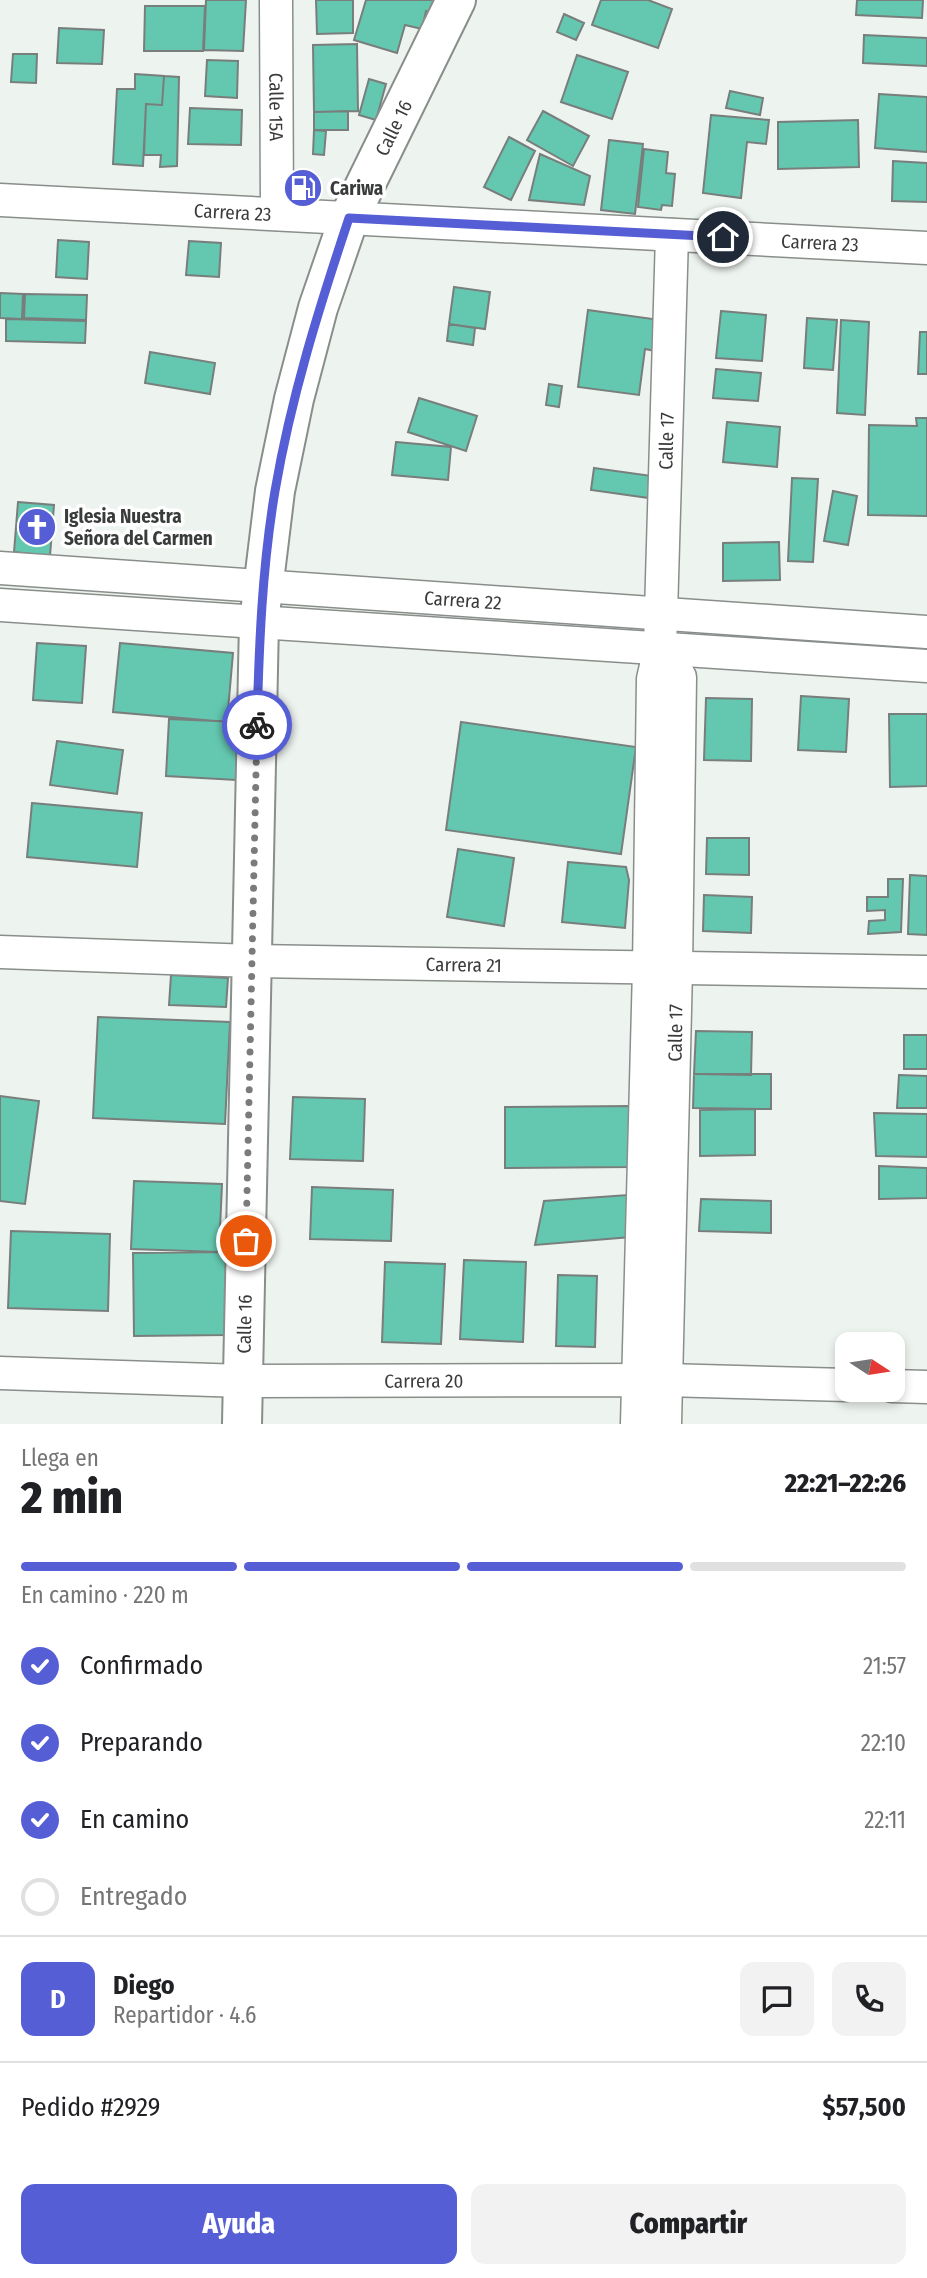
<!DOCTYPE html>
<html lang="es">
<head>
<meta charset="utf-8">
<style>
  body { margin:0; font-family:"Fira Sans Condensed",sans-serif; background:#f2f2f2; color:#202124; height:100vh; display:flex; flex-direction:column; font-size:26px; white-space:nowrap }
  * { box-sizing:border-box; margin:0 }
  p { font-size:23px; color:#757577 }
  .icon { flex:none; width:38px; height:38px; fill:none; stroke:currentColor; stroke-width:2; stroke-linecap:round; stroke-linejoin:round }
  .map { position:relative; height:1424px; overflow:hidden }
  .drawer { display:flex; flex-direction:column; background:#fff; flex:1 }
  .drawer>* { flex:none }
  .needle { width:46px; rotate:102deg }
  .tools { position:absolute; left:835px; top:1332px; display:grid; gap:14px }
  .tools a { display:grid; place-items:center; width:70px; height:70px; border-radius:14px; background:#fff; box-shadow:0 4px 10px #0003; font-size:35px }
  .pin { position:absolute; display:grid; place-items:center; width:60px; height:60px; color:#fff; margin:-30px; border:4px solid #fff; border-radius:50%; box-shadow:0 2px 7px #0007 }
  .courier { position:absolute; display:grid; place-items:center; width:70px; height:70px; margin:-35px; border:5px solid #565ed5; border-radius:50%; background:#fff; color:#222; box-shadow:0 2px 9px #0007 }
  .overview em { font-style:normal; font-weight:800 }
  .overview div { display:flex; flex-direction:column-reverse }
  .overview { display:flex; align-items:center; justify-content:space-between; height:119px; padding:0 21px }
  h1 { font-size:46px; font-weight:800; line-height:52px }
  .bar { display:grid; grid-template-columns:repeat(4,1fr); gap:10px 7px; align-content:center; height:84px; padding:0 21px }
  .bar i { height:9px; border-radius:5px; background:#e0e0e0 }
  .bar .current { background:#565ed5 }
  .bar p { grid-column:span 4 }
  .line { display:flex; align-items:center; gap:18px; padding:0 21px; border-top:2px solid #e0e0e0 }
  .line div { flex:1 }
  .round { display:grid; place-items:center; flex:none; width:74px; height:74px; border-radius:14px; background:#f2f2f2 }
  ol { padding:0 21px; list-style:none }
  li { display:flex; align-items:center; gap:21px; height:77px }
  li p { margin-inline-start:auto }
  li .icon { padding:7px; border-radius:50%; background:#565ed5; color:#fff; stroke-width:4 }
  li:last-child { color:#757577 }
  li i { width:38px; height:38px; border:4px solid #e0e0e0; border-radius:50% }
  .action { display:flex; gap:14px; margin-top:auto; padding:14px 21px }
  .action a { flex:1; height:80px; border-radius:14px; background:#565ed5; color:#fff; font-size:28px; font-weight:800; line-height:80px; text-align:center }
  .action a+a { background:#f2f2f2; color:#202124 }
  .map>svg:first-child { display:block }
  .building { fill:#64c8b0; stroke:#787e7c; stroke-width:2 }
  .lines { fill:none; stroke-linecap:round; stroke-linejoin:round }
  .street-casing { stroke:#898e8a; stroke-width:35 }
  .highway-casing { stroke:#898e8a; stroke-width:42 }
  .street { stroke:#fff; stroke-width:32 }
  .highway { stroke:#fff; stroke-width:38 }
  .done { stroke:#797c7a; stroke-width:7; stroke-dasharray:0 12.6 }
  .route { stroke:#565ed5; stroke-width:9 }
  .labels { text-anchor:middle; stroke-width:7; stroke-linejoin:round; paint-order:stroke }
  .street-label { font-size:19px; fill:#3a3c3b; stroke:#fff }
  .poi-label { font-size:19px; font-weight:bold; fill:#3a3c3b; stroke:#fff; text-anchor:start }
</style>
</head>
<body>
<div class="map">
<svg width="927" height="1424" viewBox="0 0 927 1424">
  <rect width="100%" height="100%" fill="#edf3ee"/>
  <path class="building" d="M 206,0 L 246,0 L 243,51 L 204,50 Z
    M 316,0 L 353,0 L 353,33 L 317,34 Z
    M 366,0 L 436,0 L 433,13 L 426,11 L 422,29 L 405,25 L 397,53 L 354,40 Z
    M 601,0 L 648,0 L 672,9 L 658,48 L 592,25 Z
    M 857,0 L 923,0 L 922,18 L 856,15 Z
    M 145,6 L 205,6 L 203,51 L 144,51 Z
    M 564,14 L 584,23 L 576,40 L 557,32 Z
    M 59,28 L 104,30 L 102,64 L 57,63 Z
    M 864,35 L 927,38 L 927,66 L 863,63 Z
    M 357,44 L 358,111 L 314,112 L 313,45 Z
    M 13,54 L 37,54 L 36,83 L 11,82 Z
    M 577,55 L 628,72 L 612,119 L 561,102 Z
    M 207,60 L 238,61 L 237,98 L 205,96 Z
    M 135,74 L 164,76 L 162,105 L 146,104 L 143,166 L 113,164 L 117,89 L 135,89 Z
    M 164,76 L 179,77 L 177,166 L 160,167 L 161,155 L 144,155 L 146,104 L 162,105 Z
    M 369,79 L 386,84 L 376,120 L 359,115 Z
    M 730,91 L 763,98 L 760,115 L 726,108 Z
    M 879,94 L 927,97 L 927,152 L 875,148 Z
    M 190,108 L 242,110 L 241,145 L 188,144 Z
    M 348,111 L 348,130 L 314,130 L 314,112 Z
    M 543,111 L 589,136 L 573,166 L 527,140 Z
    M 711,115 L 769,120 L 766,144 L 747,142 L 741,198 L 703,193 Z
    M 858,120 L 859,167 L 778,169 L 778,122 Z
    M 314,130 L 326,131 L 324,155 L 313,154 Z
    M 509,137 L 535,151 L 511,200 L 484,187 Z
    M 609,140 L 643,144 L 635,214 L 601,210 Z
    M 644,149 L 668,152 L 666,173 L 675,174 L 672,206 L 662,205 L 661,210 L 638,207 Z
    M 540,154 L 590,176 L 584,205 L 529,200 Z
    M 893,161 L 927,163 L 927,202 L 892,201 Z
    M 58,240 L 89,242 L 87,279 L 56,277 Z
    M 189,241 L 221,243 L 219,277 L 186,275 Z
    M 454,287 L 490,292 L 485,329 L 449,324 Z
    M 0,293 L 23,294 L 22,319 L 0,318 Z
    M 25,294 L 87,295 L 86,320 L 24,318 Z
    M 588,310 L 660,320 L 655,351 L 645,349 L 639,395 L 578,387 Z
    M 721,311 L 766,315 L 762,361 L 716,358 Z
    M 807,318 L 837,320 L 833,370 L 804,368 Z
    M 6,319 L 86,321 L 85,343 L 6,341 Z
    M 841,320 L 869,322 L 865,415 L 837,413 Z
    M 449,324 L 475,328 L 473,345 L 447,341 Z
    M 920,332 L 927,332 L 927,374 L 918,374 Z
    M 150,352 L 215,363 L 210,394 L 145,383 Z
    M 716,369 L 761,373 L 758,401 L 713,398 Z
    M 549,384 L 562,386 L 559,407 L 546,405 Z
    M 419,398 L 477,416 L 466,451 L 408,432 Z
    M 916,418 L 927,418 L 927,516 L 868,515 L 869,425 L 917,426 Z
    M 727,422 L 780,427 L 777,467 L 723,462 Z
    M 396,442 L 451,447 L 448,480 L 392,475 Z
    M 594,468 L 652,476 L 649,498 L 591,490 Z
    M 792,478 L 818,479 L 813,562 L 788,561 Z
    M 833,491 L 857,496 L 848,545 L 824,541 Z
    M 18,502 L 54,505 L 50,556 L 14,552 Z
    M 779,542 L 780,580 L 723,581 L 723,543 Z
    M 37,643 L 86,646 L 82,703 L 33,700 Z
    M 120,643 L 233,653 L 227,722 L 113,712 Z
    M 801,696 L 849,699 L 846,752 L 798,750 Z
    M 706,698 L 752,699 L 751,761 L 704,760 Z
    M 889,714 L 927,714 L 927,786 L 890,787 Z
    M 169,719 L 239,722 L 236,780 L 166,776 Z
    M 461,722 L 636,747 L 621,854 L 446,830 Z
    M 57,741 L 123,750 L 117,794 L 50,785 Z
    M 32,803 L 142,813 L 137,867 L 27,857 Z
    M 707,838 L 749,838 L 749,875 L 706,874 Z
    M 458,849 L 514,858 L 504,926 L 447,917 Z
    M 568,862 L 626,867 L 629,880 L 625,928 L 562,922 Z
    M 910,875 L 927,876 L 927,935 L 908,934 Z
    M 888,879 L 903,879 L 901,932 L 868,934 L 869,921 L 885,920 L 885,910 L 867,911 L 867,897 L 888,897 Z
    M 704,895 L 752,897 L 751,933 L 703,931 Z
    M 171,975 L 228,978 L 226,1007 L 169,1005 Z
    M 98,1017 L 230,1022 L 225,1124 L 93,1118 Z
    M 696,1031 L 752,1032 L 751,1075 L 694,1074 Z
    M 904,1035 L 927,1035 L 927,1069 L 904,1069 Z
    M 694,1074 L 771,1074 L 771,1109 L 693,1108 Z
    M 899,1075 L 927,1076 L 927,1108 L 897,1108 Z
    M 0,1096 L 39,1101 L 25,1204 L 0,1201 Z
    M 293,1097 L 365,1099 L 363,1161 L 290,1159 Z
    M 631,1106 L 631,1167 L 505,1168 L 505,1107 Z
    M 755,1109 L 755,1155 L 700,1156 L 700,1110 Z
    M 874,1113 L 927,1114 L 927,1157 L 876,1156 Z
    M 879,1166 L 927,1168 L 927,1198 L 879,1199 Z
    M 134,1181 L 222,1184 L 219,1252 L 131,1249 Z
    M 312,1187 L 393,1190 L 391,1241 L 310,1239 Z
    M 628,1195 L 631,1237 L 535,1245 L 544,1201 Z
    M 701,1199 L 771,1201 L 771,1233 L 699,1231 Z
    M 11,1231 L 110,1234 L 108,1311 L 8,1308 Z
    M 226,1252 L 226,1335 L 134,1336 L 133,1253 Z
    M 464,1260 L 526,1262 L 523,1342 L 460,1339 Z
    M 385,1262 L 445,1264 L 441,1344 L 382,1342 Z
    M 558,1275 L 597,1276 L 595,1347 L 556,1346 Z"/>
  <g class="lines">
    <g class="street-casing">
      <g id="street">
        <path id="s1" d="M 276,0 L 277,214"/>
        <path id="s2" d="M 0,200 L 927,248"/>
        <path id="s3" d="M 0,568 L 927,632"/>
        <path d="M 0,605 L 927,666"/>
        <path d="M 660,648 L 680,677 L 676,969 L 665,1424"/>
        <path id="s4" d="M 0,952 L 252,961 L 927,972"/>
        <path id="s5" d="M 0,1373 L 243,1381 L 666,1380 L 847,1385"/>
        <path d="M 892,1386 L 927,1387"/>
        <path id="s6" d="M 637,1424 L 649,969 L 653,679 L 660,648 L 672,235"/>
      </g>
    </g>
    <g class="highway-casing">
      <g id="highway">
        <path id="s7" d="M 242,1424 L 259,622 L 275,491 L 294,399 L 318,308 L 349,218 L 456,0"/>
      </g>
    </g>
    <use href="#street" class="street"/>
    <use href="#highway" class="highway"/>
  </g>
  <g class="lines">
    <path class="done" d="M 246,1241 L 257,725"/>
    <path class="route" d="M 257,725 C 259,646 262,568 275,491 C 291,397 319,308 349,218 L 723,237"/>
  </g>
  <defs>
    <g id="fuel-disc" transform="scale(2.0125)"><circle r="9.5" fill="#565ed5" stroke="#fff"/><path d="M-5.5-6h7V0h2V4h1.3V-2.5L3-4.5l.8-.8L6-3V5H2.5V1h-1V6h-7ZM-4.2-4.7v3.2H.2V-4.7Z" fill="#fff"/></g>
    <g id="church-disc" transform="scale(2.0125)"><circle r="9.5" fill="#565ed5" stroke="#fff"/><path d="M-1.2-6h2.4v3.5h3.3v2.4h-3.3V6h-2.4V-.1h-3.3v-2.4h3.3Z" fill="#fff"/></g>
  </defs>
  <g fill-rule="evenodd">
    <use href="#fuel-disc" x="303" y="188"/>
    <use href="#church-disc" x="37" y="527"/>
  </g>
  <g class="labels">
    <g class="street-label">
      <text dy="7" stroke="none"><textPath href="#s1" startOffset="107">Calle 15A</textPath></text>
      <text dy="7" stroke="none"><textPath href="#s7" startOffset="1318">Calle 16</textPath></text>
      <text dy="7" stroke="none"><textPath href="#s2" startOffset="233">Carrera 23</textPath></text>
      <text dy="7" stroke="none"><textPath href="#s2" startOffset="821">Carrera 23</textPath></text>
      <text dy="7" stroke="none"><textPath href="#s6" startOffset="984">Calle 17</textPath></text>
      <text dy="7" stroke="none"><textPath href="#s3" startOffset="464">Carrera 22</textPath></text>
      <text dy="7" stroke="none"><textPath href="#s4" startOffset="464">Carrera 21</textPath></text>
      <text transform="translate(675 1033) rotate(-89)" y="7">Calle 17</text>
      <text dy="7" stroke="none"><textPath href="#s7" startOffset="100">Calle 16</textPath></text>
      <text dy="7" stroke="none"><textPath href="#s5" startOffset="424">Carrera 20</textPath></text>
    </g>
    <g class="poi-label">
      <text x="330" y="195">Cariwa</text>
      <text x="64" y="523">Iglesia Nuestra<tspan x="64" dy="22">Señora del Carmen</tspan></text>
    </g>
  </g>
</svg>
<div class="tools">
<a><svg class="needle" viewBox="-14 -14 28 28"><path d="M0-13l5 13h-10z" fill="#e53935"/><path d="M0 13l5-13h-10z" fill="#757577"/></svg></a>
</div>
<div class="pin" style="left:246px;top:1241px;background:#ea580c"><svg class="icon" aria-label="bag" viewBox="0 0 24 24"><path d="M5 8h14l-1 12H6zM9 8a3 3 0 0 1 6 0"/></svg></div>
<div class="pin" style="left:723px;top:237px;background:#1f2937"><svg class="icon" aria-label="home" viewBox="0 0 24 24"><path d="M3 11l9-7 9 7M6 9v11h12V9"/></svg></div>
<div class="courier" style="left:257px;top:725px"><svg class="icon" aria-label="bike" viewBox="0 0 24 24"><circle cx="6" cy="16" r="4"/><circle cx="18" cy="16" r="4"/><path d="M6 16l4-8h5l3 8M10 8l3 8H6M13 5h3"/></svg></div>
</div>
<section class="drawer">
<div class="overview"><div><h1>2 min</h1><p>Llega en</p></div><em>22:21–22:26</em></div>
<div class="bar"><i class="current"></i><i class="current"></i><i class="current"></i><i></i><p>En camino · 220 m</p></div>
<ol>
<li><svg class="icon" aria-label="check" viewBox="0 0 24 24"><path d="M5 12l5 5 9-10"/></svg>Confirmado<p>21:57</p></li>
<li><svg class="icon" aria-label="check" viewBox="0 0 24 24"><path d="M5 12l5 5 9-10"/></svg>Preparando<p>22:10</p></li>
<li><svg class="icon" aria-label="check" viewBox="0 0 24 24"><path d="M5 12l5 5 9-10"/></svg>En camino<p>22:11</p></li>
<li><i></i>Entregado</li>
</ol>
<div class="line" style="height:126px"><b class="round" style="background:#565ed5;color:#fff">D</b><div><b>Diego</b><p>Repartidor · 4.6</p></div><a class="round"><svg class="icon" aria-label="chat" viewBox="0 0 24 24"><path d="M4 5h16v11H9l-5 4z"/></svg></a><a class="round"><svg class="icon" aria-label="phone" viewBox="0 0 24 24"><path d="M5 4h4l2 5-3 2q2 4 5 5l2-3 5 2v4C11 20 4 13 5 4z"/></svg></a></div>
<div class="line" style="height:91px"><div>Pedido #2929</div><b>$57,500</b></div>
<div class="action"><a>Ayuda</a><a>Compartir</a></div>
</section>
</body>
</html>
